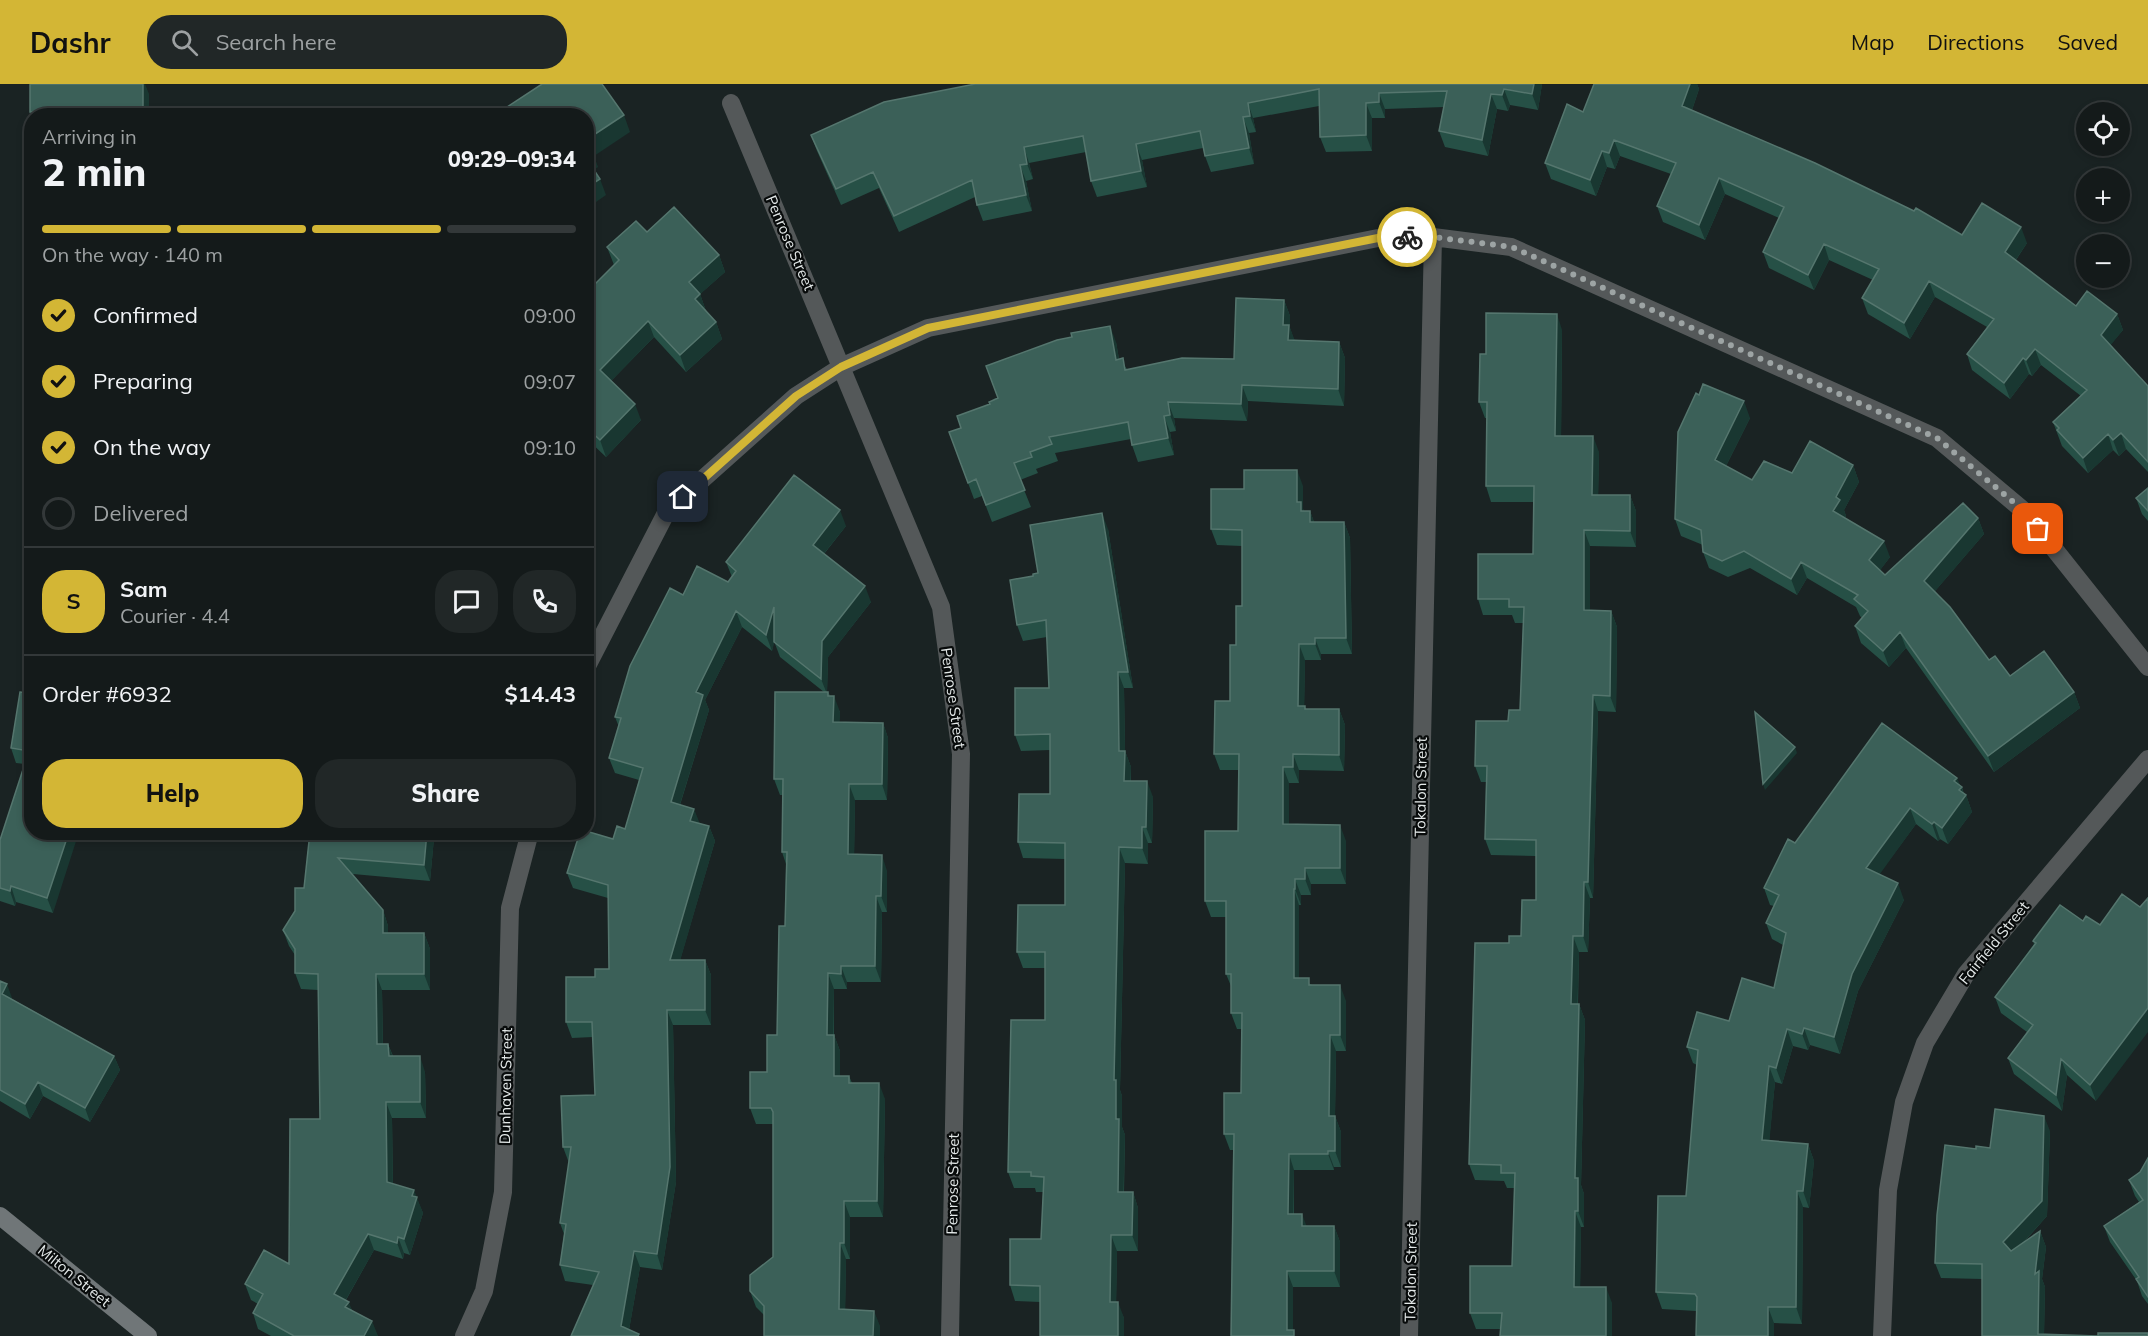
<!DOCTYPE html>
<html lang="en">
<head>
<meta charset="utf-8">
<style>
  body { margin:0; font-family:Mulish,sans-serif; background:#212727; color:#f1f3f6; height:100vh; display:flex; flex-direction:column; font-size:22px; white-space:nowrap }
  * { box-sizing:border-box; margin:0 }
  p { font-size:20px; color:#9da1a2 }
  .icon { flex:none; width:33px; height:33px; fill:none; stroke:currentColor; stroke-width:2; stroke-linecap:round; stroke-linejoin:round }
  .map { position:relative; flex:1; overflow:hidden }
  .drawer { position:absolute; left:24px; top:24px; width:570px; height:732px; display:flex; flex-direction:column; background:#141a1a; border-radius:24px; box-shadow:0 3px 9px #0003,0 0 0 2px #333839 }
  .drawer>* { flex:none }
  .tools { position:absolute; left:2076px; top:18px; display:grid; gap:12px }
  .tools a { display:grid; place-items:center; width:54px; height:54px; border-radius:50%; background:#141a1a; box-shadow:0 3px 9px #0003,0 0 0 2px #333839; font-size:30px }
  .pin { position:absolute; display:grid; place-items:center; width:51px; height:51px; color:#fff; margin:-26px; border-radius:12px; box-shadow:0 3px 9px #0006 }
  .courier { position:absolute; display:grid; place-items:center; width:60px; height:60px; margin:-30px; border:4px solid #d3b635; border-radius:50%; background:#fff; color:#222; box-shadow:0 2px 8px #0007 }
  .headline em { font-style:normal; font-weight:800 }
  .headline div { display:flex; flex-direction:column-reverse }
  .headline { display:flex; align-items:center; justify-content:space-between; height:102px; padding:0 18px }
  h1 { font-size:39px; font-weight:800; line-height:45px }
  .bar { display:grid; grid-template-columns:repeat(4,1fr); gap:9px 6px; align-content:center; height:72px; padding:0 18px }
  .bar i { height:8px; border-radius:4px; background:#333839 }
  .bar .active { background:#d3b635 }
  .bar p { grid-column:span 4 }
  .line { display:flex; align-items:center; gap:15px; padding:0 18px; border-top:2px solid #333839 }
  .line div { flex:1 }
  .round { display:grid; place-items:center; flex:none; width:63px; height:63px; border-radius:24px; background:#212727 }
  ol { padding:0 18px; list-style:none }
  li { display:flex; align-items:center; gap:18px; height:66px }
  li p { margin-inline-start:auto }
  li .icon { padding:6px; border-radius:50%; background:#d3b635; color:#111; stroke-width:4 }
  li:last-child { color:#9da1a2 }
  li i { width:33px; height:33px; border:3px solid #333839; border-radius:50% }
  .action { display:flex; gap:12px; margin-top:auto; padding:12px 18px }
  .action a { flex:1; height:69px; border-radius:24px; background:#d3b635; color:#111; font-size:24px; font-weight:800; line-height:69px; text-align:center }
  .action a+a { background:#212727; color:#f1f3f6 }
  header { display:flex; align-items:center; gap:36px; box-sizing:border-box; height:84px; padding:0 30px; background:#d3b635; color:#111 }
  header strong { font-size:28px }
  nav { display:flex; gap:33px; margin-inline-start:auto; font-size:21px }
  .search { width:420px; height:54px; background:#212727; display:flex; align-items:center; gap:15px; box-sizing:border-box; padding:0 21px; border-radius:24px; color:#9da1a2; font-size:22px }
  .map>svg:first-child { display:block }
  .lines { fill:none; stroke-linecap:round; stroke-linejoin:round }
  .street { stroke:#545859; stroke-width:18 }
  .secondary { stroke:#707678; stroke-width:18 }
  .wall { fill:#265046 }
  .shaded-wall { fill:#193731 }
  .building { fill:#3b6058; stroke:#55766e; stroke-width:1.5 }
  .done { stroke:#9da4a4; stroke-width:6; stroke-dasharray:0 10.8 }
  .route { stroke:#d3b635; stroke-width:8 }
  .labels { text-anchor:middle; stroke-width:4.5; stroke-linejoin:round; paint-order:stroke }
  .street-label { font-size:15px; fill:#e4e9e9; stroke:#080b0b }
</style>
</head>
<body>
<header>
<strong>Dashr</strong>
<div class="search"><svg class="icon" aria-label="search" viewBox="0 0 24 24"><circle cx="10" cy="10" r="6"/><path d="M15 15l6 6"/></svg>Search here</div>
<nav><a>Map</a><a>Directions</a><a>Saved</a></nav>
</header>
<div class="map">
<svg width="2148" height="1252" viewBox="0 0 2148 1252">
  <rect width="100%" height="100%" fill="#1a2323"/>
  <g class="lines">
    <path class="street" d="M 731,19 L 941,523 L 961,670 L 950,1252
      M 586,584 L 667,427 L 796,312 L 841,283 L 928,244 L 1383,153 L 1433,153 L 1511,163 L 1937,354 L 2024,427 L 2148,583
      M 464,1252 L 484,1207 L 503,1108 L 510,824 L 530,748
      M 1409,1252 L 1433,153
      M 1882,1252 L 1888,1106 L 1904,1018 L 1925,959 L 1966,890 L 2148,675"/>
    <path class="secondary" d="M 0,1132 L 148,1252"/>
  </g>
  <path class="wall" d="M 975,0 L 1542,0 L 1538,26 L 1510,21 L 1508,27 L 1497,25 L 1488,72 L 1445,63 L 1439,47 L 1444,23 L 1385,25 L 1385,34 L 1372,34 L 1372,67 L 1326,68 L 1320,53 L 1319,22 L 1253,34 L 1256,48 L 1249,49 L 1254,80 L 1211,88 L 1205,72 L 1203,64 L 1142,76 L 1147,103 L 1097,113 L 1091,97 L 1086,68 L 1029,79 L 1033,95 L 1026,97 L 1032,127 L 983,137 L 977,121 L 975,113 L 899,148 L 879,104 L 841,121 L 817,67 L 811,51 Z
    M 1594,0 L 1697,0 L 1699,5 L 1692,26 L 1962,151 L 2027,159 L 2016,176 L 2076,222 L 2117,230 L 2123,246 L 2110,261 L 2148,302 L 2148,388 L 2126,365 L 2119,372 L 2113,366 L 2088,389 L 2062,362 L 2053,338 L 2081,312 L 2041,281 L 2032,292 L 2029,290 L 2010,315 L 1972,286 L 1967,270 L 1987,243 L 1935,213 L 1910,255 L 1868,230 L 1862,214 L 1873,196 L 1829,176 L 1814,206 L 1769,184 L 1763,168 L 1779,134 L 1725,110 L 1705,156 L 1663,138 L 1657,122 L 1671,90 L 1620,72 L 1615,85 L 1607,83 L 1596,112 L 1551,95 L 1545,79 L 1583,28 Z
    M 149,10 L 149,32 L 32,32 L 30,28 Z
    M 647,148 L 719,171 L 725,188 L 700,210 L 706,227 L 716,238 L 722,255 L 686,288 L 654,253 L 611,297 L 641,336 L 606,373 L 586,354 L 586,209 L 614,181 L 607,163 Z
    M 1284,216 L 1290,232 L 1290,244 L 1294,256 L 1339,258 L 1345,274 L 1344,322 L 1248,317 L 1247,337 L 1174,334 L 1176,347 L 1170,348 L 1174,371 L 1138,378 L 1132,361 L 1131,355 L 1055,369 L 1058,377 L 1036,385 L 1038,389 L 1020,396 L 1031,423 L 992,438 L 982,412 L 974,415 L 949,348 L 961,344 L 990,320 L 998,315 L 1116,258 L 1119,275 L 1127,285 L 1234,275 Z
    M 1562,246 L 1561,352 L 1599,368 L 1598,411 L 1630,411 L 1636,427 L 1636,463 L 1590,462 L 1590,526 L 1611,527 L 1617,543 L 1616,628 L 1598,627 L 1593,814 L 1590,814 L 1588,868 L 1579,868 L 1578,920 L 1579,920 L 1585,936 L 1581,1101 L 1584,1110 L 1584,1143 L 1581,1143 L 1580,1203 L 1612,1219 L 1612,1252 L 1501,1245 L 1476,1245 L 1470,1229 L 1512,1182 L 1514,1104 L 1507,1104 L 1504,1097 L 1475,1096 L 1469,1080 L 1509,859 L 1521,852 L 1536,816 L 1536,772 L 1491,771 L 1485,755 L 1486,698 L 1481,698 L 1475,682 L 1508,637 L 1520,626 L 1523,539 L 1515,539 L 1512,531 L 1483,531 L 1478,515 L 1533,470 L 1534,418 L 1491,418 L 1486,402 L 1487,334 L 1485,334 L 1479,318 Z
    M 1699,311 L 1750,334 L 1726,382 L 1752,396 L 1792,389 L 1853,381 L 1859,398 L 1844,426 L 1846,432 L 1845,434 L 1890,473 L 1880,486 L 1885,491 L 1978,434 L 1984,450 L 1935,507 L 1989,576 L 2010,592 L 2074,608 L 2080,624 L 1994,688 L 1906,564 L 1889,583 L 1861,559 L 1855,542 L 1862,534 L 1860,532 L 1856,523 L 1807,494 L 1797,511 L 1750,484 L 1728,493 L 1709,484 L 1703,468 L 1703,461 L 1681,452 L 1675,435 Z
    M 1303,402 L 1303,425 L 1304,427 L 1310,427 L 1314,438 L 1344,438 L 1350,454 L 1352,570 L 1321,570 L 1321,576 L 1305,576 L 1304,622 L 1306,625 L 1339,625 L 1345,641 L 1344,687 L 1299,686 L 1299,699 L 1289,699 L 1289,740 L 1346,757 L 1346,800 L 1311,800 L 1311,811 L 1301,811 L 1301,821 L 1299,821 L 1299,894 L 1312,901 L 1346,917 L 1346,967 L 1336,967 L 1335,1032 L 1341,1048 L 1341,1083 L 1334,1083 L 1334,1086 L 1294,1086 L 1294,1130 L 1306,1142 L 1334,1142 L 1340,1158 L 1340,1203 L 1293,1203 L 1231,1252 L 1233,1066 L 1230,1066 L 1224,1050 L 1241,1009 L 1242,945 L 1237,945 L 1231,929 L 1231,902 L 1226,890 L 1226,833 L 1211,833 L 1205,817 L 1238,747 L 1239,686 L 1220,686 L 1214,670 L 1230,617 L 1236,561 L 1242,522 L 1242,462 L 1217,461 L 1211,445 L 1244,405 Z
    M 2148,404 L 2148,437 L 2142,430 L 2136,414 Z
    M 846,442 L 824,470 L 871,518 L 828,573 L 827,608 L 828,608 L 840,628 L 839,638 L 883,639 L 888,654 L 887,716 L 855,716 L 854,770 L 887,787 L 887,828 L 882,828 L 881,898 L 847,898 L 847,905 L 834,905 L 834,951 L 840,967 L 840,992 L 849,992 L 852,999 L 885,1015 L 883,1133 L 850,1133 L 850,1175 L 846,1175 L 845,1226 L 880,1242 L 764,1231 L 756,1223 L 750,1207 L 773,1173 L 773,1040 L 756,1040 L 750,1024 L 767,988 L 777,951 L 785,842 L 786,780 L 782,768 L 782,711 L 780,711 L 774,695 L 824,608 L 780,573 L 774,557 L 772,567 L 742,543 L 705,616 L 709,626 L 680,721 L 699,739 L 709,742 L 715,757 L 680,876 L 705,876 L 711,891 L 711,941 L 673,941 L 676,1098 L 662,1186 L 640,1183 L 629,1246 L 639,1250 L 639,1252 L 571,1252 L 593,1201 L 565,1197 L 560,1181 L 564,1150 L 560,1139 L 569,1079 L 563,1063 L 595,1011 L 593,953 L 572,954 L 566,938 L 595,893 L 609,885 L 608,814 L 573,804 L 567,789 L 613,755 L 625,745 L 639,696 L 615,689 L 609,674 L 619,643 L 615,633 L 683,511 L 728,498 L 732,493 L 726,478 Z
    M 1108,445 L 1133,604 L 1124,604 L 1125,667 L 1131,683 L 1131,697 L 1153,713 L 1152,759 L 1148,759 L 1148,780 L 1125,779 L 1120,1006 L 1122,1012 L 1122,1043 L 1125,1051 L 1124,1108 L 1133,1108 L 1138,1124 L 1138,1167 L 1117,1167 L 1116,1218 L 1124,1234 L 1040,1218 L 1015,1217 L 1010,1201 L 1041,1155 L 1043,1108 L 1036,1108 L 1035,1104 L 1014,1104 L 1008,1088 L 1045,936 L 1045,884 L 1023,884 L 1017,868 L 1065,821 L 1065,775 L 1023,774 L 1018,758 L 1050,710 L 1050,666 L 1021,667 L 1015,651 L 1049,604 L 1047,553 L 1023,557 L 1017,541 L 1033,492 Z
    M 32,610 L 53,829 L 16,818 L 15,822 L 0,817 L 0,756 L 25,680 L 16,679 L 11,664 Z
    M 1960,702 L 1962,703 L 1964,710 L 1966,711 L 1972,728 L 1948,760 L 1940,755 L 1938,757 L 1916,740 L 1879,790 L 1904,816 L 1858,907 L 1840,970 L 1810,961 L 1808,966 L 1793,962 L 1782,1000 L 1775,998 L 1769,1057 L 1808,1060 L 1814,1077 L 1809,1124 L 1803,1123 L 1802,1240 L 1774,1239 L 1696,1227 L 1662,1225 L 1656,1208 L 1686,1112 L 1697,981 L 1693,979 L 1687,963 L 1729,937 L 1774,904 L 1783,861 L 1772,855 L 1766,839 L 1774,822 L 1770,821 L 1764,804 L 1795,759 Z
    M 310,748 L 434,754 L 430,797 L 353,790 L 383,826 L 388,842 L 388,849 L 424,849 L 430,865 L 430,906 L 382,906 L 383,960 L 388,960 L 393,972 L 425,988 L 426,1034 L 392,1034 L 393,1100 L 416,1113 L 423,1129 L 410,1171 L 404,1169 L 403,1175 L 374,1166 L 346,1216 L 352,1226 L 378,1252 L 271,1252 L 258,1245 L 253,1229 L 258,1220 L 251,1216 L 245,1200 L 289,1180 L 320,1035 L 318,906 L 301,905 L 295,889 L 295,871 L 289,862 L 283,846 L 295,827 L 304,804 Z
    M 2060,821 L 2096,1017 L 2067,991 L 2062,1027 L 2014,990 L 2008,974 L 2027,948 L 2001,929 L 1995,913 L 2034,860 L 2033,857 Z
    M 0,897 L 12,915 L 114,972 L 120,986 L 90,1038 L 43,1012 L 30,1035 L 0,1017 Z
    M 2050,1047 L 2047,1132 L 2023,1159 L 2040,1147 L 2046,1163 L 2042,1195 L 2045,1203 L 2044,1251 L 2148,1252 L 1982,1252 L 1982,1195 L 1941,1194 L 1935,1179 L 1976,1065 L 1990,1064 Z
    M 2148,1074 L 2148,1220 L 2142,1212 L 2137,1197 L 2110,1158 L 2104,1142 L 2139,1118 L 2135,1112 L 2129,1096 L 2140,1088 Z"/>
  <path class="shaded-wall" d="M 143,0 L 145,0 L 149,10 L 149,32 L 143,32 Z
    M 1534,0 L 1542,0 L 1538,26 L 1532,10 Z
    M 1690,0 L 1697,0 L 1699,5 L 1688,38 L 1682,22 Z
    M 1504,5 L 1510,21 L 1508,27 L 1502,11 Z
    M 1379,9 L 1385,25 L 1385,34 L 1379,18 Z
    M 1491,10 L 1497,25 L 1488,72 L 1482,56 Z
    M 1248,19 L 1253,34 L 1256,48 L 1250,32 Z
    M 1366,19 L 1372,34 L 1372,67 L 1366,51 Z
    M 624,31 L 630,48 L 594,72 L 598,83 L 591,88 L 586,77 L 586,56 Z
    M 1243,33 L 1249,49 L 1254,80 L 1249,64 Z
    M 1614,56 L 1620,72 L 1615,85 L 1609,69 Z
    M 1136,60 L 1142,76 L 1147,103 L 1141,87 Z
    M 1024,63 L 1029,79 L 1033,95 L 1027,80 Z
    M 1602,67 L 1607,83 L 1596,112 L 1590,96 Z
    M 1020,81 L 1026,97 L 1032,127 L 1026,111 Z
    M 1719,94 L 1725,110 L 1705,156 L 1699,141 Z
    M 600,95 L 606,111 L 586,125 L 586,104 Z
    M 2021,143 L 2027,159 L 2011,183 L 2005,168 Z
    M 1824,160 L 1829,176 L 1814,206 L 1808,191 Z
    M 719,171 L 725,188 L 698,212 L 700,210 L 706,227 L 701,231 L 689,198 Z
    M 1929,197 L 1935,213 L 1910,255 L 1904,239 Z
    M 1284,216 L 1290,232 L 1290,244 L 1295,257 L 1294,273 L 1283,241 Z
    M 1557,230 L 1562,246 L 1561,367 L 1555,352 Z
    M 2117,230 L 2123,246 L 2106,267 L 2101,251 Z
    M 648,237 L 654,253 L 606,302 L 600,286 Z
    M 716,238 L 722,255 L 686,288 L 680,271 Z
    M 1110,242 L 1116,258 L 1122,292 L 1116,276 Z
    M 1339,258 L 1345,274 L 1344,322 L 1338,305 Z
    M 2035,265 L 2041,281 L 2032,292 L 2026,276 Z
    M 2023,274 L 2029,290 L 2010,315 L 2004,299 Z
    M 1242,301 L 1248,317 L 1247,337 L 1241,320 Z
    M 1744,317 L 1750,334 L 1721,392 L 1715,376 Z
    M 1168,318 L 1174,334 L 1176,347 L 1170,331 Z
    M 635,320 L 641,336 L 606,373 L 600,356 Z
    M 1164,332 L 1170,348 L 1174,371 L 1168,354 Z
    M 2121,349 L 2126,365 L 2119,372 L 2113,356 Z
    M 2108,350 L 2113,366 L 2088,389 L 2083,374 Z
    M 1593,352 L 1599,368 L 1598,427 L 1592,411 Z
    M 1853,381 L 1859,398 L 1844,426 L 1846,432 L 1839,444 L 1833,427 L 1836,413 Z
    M 1297,386 L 1303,402 L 1303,425 L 1307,434 L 1307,443 L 1297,418 Z
    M 1630,411 L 1636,427 L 1636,463 L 1630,447 Z
    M 840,426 L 846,442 L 818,477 L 813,461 Z
    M 1310,427 L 1316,443 L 1310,438 Z
    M 1102,429 L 1108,445 L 1133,604 L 1128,588 Z
    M 1978,434 L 1984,450 L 1930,513 L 1924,497 Z
    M 1344,438 L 1350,454 L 1352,570 L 1346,554 Z
    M 1584,446 L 1590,462 L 1590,542 L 1584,526 Z
    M 1884,457 L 1890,473 L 1875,493 L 1869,476 Z
    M 1801,478 L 1807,494 L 1797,511 L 1791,495 Z
    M 865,502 L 871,518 L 828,573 L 827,610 L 821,595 L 822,557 Z
    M 774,523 L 780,538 L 772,567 L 766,551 Z
    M 736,527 L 742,543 L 705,616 L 709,626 L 676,733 L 671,718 L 696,608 Z
    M 1611,527 L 1617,543 L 1616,628 L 1610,612 Z
    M 1900,548 L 1906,564 L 1889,583 L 1883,567 Z
    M 1315,554 L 1321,570 L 1321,576 L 1315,560 Z
    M 1299,560 L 1305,576 L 1304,638 L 1298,622 Z
    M 1118,588 L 1124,604 L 1125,667 L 1131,683 L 1130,713 L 1124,697 L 1119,667 Z
    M 828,608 L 834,623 L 834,612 L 840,628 L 839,654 L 833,638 Z
    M 2074,608 L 2080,624 L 1994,688 L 1988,672 Z
    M 1593,611 L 1598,627 L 1593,814 L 1588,798 Z
    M 1339,625 L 1345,641 L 1344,687 L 1339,671 Z
    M 883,639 L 888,654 L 887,716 L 882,700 Z
    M 1795,663 L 1797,669 L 1765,706 L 1763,700 Z
    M 1293,670 L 1299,686 L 1299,699 L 1293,683 Z
    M 1283,683 L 1289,699 L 1289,756 L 1283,740 Z
    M 1957,694 L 1965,712 L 1966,711 L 1972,728 L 1948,760 L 1942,744 L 1954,697 Z
    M 1147,697 L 1153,713 L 1152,759 L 1146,743 Z
    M 849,700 L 855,716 L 854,786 L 848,770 Z
    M 1910,724 L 1916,740 L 1872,801 L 1866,784 Z
    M 694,725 L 700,740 L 690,737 Z
    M 1934,738 L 1940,755 L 1938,757 L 1932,740 Z
    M 1340,741 L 1346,757 L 1346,800 L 1340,784 Z
    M 709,742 L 715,757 L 676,891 L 670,876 Z
    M 1142,743 L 1148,759 L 1148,780 L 1142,764 Z
    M 69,748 L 79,748 L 53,829 L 47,814 Z
    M 427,748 L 432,748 L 434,754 L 430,797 L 424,781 Z
    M 1119,763 L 1125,779 L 1120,1006 L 1122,1012 L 1122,1043 L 1125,1051 L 1123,1124 L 1118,1108 L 1116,1035 L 1114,996 Z
    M 882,771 L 887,787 L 887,828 L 881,812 Z
    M 1305,784 L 1311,800 L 1311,811 L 1305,795 Z
    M 1295,795 L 1301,811 L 1301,821 L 1295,805 Z
    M 1584,798 L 1590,814 L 1588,868 L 1583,852 Z
    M 1898,799 L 1904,816 L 1858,907 L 1840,970 L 1834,953 L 1852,890 Z
    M 11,802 L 16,818 L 15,822 L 10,807 Z
    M 1294,805 L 1299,821 L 1299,910 L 1294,894 Z
    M 876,812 L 882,828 L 881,898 L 875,882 Z
    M 383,826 L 388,842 L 388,865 L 383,849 Z
    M 424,849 L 430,865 L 430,906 L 424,890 Z
    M 1573,852 L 1579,868 L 1577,936 L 1571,920 Z
    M 705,876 L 711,891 L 711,941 L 705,926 Z
    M 841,882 L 847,898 L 847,905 L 841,890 Z
    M 828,889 L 834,905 L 833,967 L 827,951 Z
    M 376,890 L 382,906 L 383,976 L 377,960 Z
    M 7,900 L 12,914 L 8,924 L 2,910 Z
    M 1340,901 L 1346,917 L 1346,967 L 1340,951 Z
    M 1579,920 L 1585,936 L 1581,1101 L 1584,1110 L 1584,1143 L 1578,1127 L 1575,1094 Z
    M 2148,924 L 2148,948 L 2096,1017 L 2090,1001 Z
    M 667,926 L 673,941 L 676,1098 L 662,1186 L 657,1170 Z
    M 1804,944 L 1810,961 L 1808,966 L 1802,950 Z
    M 1787,945 L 1793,962 L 1782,1000 L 1776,984 Z
    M 834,951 L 840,967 L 840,1008 L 834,992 Z
    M 1330,951 L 1336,967 L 1335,1032 L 1341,1048 L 1341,1083 L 1335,1067 L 1329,1032 Z
    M 388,960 L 394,976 L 389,972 Z
    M 114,972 L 120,986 L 90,1038 L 85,1024 Z
    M 420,972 L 425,988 L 426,1034 L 420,1018 Z
    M 2061,975 L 2067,991 L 2062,1027 L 2056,1011 Z
    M 1769,982 L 1775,998 L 1768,1072 L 1762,1056 Z
    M 38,998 L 43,1012 L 30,1035 L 25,1020 Z
    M 879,999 L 885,1015 L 883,1133 L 877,1117 Z
    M 386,1018 L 392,1034 L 393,1114 L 387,1098 Z
    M 2044,1032 L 2050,1047 L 2047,1132 L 2009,1174 L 2003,1158 Z
    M 1808,1060 L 1814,1077 L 1809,1124 L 1803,1107 Z
    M 1328,1067 L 1334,1083 L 1334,1086 L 1328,1070 Z
    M 1289,1070 L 1294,1086 L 1293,1146 L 1288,1130 Z
    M 414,1106 L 423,1129 L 410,1171 L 404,1155 Z
    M 1797,1107 L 1803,1123 L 1802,1240 L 1796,1223 Z
    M 1133,1108 L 1138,1124 L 1138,1167 L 1132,1151 Z
    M 844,1117 L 850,1133 L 850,1175 L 844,1159 Z
    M 1575,1127 L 1581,1143 L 1580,1219 L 1574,1203 Z
    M 1302,1130 L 1308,1146 L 1302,1142 Z
    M 1334,1142 L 1340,1158 L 1340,1203 L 1334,1187 Z
    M 2040,1147 L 2046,1163 L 2042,1195 L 2045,1203 L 2044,1252 L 2038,1250 L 2035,1190 Z
    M 368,1150 L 374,1166 L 340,1226 L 334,1210 Z
    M 1111,1151 L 1117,1167 L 1116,1234 L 1110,1218 Z
    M 398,1153 L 404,1169 L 403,1175 L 397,1159 Z
    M 840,1159 L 846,1175 L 845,1241 L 839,1225 Z
    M 634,1167 L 640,1183 L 628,1252 L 621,1242 Z
    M 1287,1187 L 1293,1203 L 1293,1252 L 1287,1246 Z
    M 1606,1203 L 1612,1219 L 1612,1252 L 1606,1252 Z
    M 349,1218 L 354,1233 L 345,1223 Z
    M 1118,1218 L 1124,1234 L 1124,1252 L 1118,1252 Z
    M 1768,1223 L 1774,1239 L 1774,1252 L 1768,1252 Z
    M 874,1227 L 880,1242 L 880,1252 L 873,1252 Z
    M 372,1237 L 378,1252 L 364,1252 Z"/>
  <path class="building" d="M 30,0 L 143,0 L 143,32 L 36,32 L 36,28 L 30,28 Z
    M 542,0 L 602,0 L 624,31 L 586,56 L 586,32 L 508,32 L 504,25 Z
    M 975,0 L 1534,0 L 1532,10 L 1504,5 L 1502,11 L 1491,10 L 1482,56 L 1439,47 L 1447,7 L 1379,9 L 1379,18 L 1366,19 L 1366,51 L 1320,53 L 1319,5 L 1248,19 L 1250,32 L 1243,33 L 1249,64 L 1205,72 L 1200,47 L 1136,60 L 1141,87 L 1091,97 L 1083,52 L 1024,63 L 1027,80 L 1020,81 L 1026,111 L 977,121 L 972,96 L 894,132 L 873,88 L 836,105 L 811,51 L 884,18 Z
    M 1594,0 L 1690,0 L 1682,22 L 1815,79 L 1914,127 L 1916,124 L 1962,151 L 1982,119 L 2021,143 L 2005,168 L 2076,222 L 2087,207 L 2117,230 L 2101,251 L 2148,302 L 2148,378 L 2121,349 L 2113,356 L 2108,350 L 2083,374 L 2057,346 L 2059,344 L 2053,338 L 2087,306 L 2035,265 L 2026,276 L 2023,274 L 2004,299 L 1967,270 L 1994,235 L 1929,197 L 1904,239 L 1862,214 L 1879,185 L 1824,160 L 1808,191 L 1763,168 L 1784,123 L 1719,94 L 1699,141 L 1657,122 L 1676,79 L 1614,56 L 1609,69 L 1602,67 L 1590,96 L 1545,79 L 1567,20 L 1583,28 Z
    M 586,59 L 592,67 L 586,71 Z
    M 586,74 L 600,95 L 586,104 Z
    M 674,123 L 719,171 L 689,198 L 700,210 L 695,215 L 716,238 L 680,271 L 648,237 L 600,286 L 635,320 L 600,356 L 586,343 L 586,209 L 619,176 L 607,163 L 636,137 L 647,148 Z
    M 1236,214 L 1284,216 L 1283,241 L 1289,241 L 1288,256 L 1339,258 L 1338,305 L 1242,301 L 1241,320 L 1168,318 L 1170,331 L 1164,332 L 1168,354 L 1132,361 L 1128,338 L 1049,353 L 1052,360 L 1030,368 L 1032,373 L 1014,379 L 1025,406 L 986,421 L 976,395 L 968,399 L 949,348 L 961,344 L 957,332 L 990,320 L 989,318 L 998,314 L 986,282 L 1057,256 L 1072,253 L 1071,249 L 1110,242 L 1116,276 L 1123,274 L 1125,286 L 1182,274 L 1234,275 Z
    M 1486,229 L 1557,230 L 1555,352 L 1593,352 L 1592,411 L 1630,411 L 1630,447 L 1584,446 L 1584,526 L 1611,527 L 1610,612 L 1593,611 L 1588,798 L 1584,798 L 1583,852 L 1573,852 L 1571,920 L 1579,920 L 1575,1094 L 1578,1094 L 1578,1127 L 1575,1127 L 1574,1203 L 1606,1203 L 1606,1252 L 1500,1252 L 1502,1229 L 1470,1229 L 1470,1182 L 1512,1182 L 1515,1089 L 1501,1089 L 1501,1081 L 1469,1080 L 1475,859 L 1509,859 L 1509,852 L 1521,852 L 1522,816 L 1536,816 L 1536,756 L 1485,755 L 1487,682 L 1475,682 L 1476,637 L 1508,637 L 1509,626 L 1520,626 L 1524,523 L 1509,523 L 1509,515 L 1478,515 L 1478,470 L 1533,470 L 1534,402 L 1486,402 L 1487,318 L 1479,318 L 1480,270 L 1486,270 Z
    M 1703,300 L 1744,317 L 1715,376 L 1752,396 L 1764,377 L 1792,389 L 1810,357 L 1853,381 L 1836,413 L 1840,416 L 1833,427 L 1884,457 L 1869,476 L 1885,491 L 1963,419 L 1978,434 L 1924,497 L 1950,523 L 1989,576 L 1995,572 L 2010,592 L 2044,567 L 2074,608 L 1988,672 L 1900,548 L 1883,567 L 1855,542 L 1868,527 L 1854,515 L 1858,511 L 1801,478 L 1791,495 L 1744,467 L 1722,477 L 1703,468 L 1701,446 L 1675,435 L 1678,348 L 1696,309 L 1699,311 Z
    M 1244,386 L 1297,386 L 1297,418 L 1301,418 L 1301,427 L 1310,427 L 1310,438 L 1344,438 L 1346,554 L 1315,554 L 1315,560 L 1299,560 L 1298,622 L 1305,622 L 1305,625 L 1339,625 L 1339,671 L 1293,670 L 1293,683 L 1283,683 L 1283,740 L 1340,741 L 1340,784 L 1305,784 L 1305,795 L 1295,795 L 1295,805 L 1294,805 L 1294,894 L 1309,894 L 1309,901 L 1340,901 L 1340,951 L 1330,951 L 1329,1032 L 1335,1032 L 1335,1067 L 1328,1067 L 1328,1070 L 1289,1070 L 1288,1130 L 1302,1130 L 1302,1142 L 1334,1142 L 1334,1187 L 1287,1187 L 1287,1246 L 1294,1246 L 1294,1252 L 1231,1252 L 1234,1050 L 1224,1050 L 1224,1009 L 1241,1009 L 1242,929 L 1231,929 L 1231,890 L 1226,890 L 1226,817 L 1205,817 L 1205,747 L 1238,747 L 1239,670 L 1214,670 L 1215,617 L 1230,617 L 1230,561 L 1236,561 L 1236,522 L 1242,522 L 1242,446 L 1211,445 L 1211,405 L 1244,405 Z
    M 794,391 L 840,426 L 813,461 L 865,502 L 822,557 L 821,595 L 774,558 L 774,523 L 766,551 L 736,527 L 696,608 L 703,611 L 671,718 L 694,725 L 690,737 L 709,742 L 670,876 L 705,876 L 705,926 L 667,926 L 670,1083 L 657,1170 L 634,1167 L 621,1242 L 639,1250 L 638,1252 L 571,1252 L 599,1188 L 560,1181 L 566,1140 L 560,1139 L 571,1063 L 563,1063 L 561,1012 L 595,1011 L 592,938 L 566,938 L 566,893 L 595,893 L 595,885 L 609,885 L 608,801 L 567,789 L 580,748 L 586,748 L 586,747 L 613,755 L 617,742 L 625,745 L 643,684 L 609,674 L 621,634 L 615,633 L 630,582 L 670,504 L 683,511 L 697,482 L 728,498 L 736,487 L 726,478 Z
    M 2148,404 L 2148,427 L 2136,414 Z
    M 1102,429 L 1128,588 L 1118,588 L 1119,667 L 1125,667 L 1124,697 L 1147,697 L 1146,743 L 1142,743 L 1142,764 L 1119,763 L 1114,996 L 1116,996 L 1116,1035 L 1119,1035 L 1118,1108 L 1133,1108 L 1132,1151 L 1111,1151 L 1110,1218 L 1118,1218 L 1118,1252 L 1040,1252 L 1040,1202 L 1010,1201 L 1010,1155 L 1041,1155 L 1044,1093 L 1031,1092 L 1031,1088 L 1008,1088 L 1011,936 L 1045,936 L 1045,868 L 1017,868 L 1018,821 L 1065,821 L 1065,759 L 1018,758 L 1019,710 L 1050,710 L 1050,650 L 1015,651 L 1015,604 L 1049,604 L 1046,536 L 1017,541 L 1010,496 L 1033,492 L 1033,490 L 1038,489 L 1030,441 Z
    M 32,490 L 32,533 L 29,533 Z
    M 20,608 L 32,610 L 32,748 L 69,748 L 47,814 L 11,802 L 10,807 L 0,804 L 0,756 L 29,667 L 11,664 Z
    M 775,608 L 828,608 L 828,612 L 834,612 L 833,638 L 883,639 L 882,700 L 849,700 L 848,770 L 882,771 L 881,812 L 876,812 L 875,882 L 841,882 L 841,890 L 828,889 L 827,951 L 834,951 L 834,992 L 849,992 L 849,999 L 879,999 L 877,1117 L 844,1117 L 844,1159 L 840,1159 L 839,1225 L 874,1227 L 873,1252 L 764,1252 L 764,1222 L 750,1207 L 750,1191 L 773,1173 L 773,1028 L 771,1024 L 750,1024 L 750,988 L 767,988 L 767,951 L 777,951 L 779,842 L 785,842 L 787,768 L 782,768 L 783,695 L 774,695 Z
    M 1755,628 L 1795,663 L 1763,700 Z
    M 1882,639 L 1957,694 L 1954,697 L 1962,703 L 1959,706 L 1966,711 L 1942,744 L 1934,738 L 1932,740 L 1910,724 L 1866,784 L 1898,799 L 1852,890 L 1834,953 L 1804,944 L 1802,950 L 1787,945 L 1776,984 L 1769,982 L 1762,1056 L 1808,1060 L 1803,1107 L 1797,1107 L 1796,1223 L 1768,1223 L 1768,1252 L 1696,1252 L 1697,1213 L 1695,1210 L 1656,1208 L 1658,1112 L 1686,1112 L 1698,966 L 1687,963 L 1697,928 L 1729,937 L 1742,894 L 1774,904 L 1786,849 L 1766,839 L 1779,811 L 1764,804 L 1788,755 L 1795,759 Z
    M 310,748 L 427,748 L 424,781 L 338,774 L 383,826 L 383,849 L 424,849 L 424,890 L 376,890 L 377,960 L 388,960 L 389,972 L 420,972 L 420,1018 L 386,1018 L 387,1098 L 414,1106 L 412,1112 L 417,1113 L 404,1155 L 398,1153 L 397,1159 L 368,1150 L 334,1210 L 349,1218 L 345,1223 L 372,1237 L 364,1252 L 294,1252 L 253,1229 L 263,1210 L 245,1200 L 264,1166 L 289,1180 L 290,1035 L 320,1035 L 318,890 L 295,889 L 295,865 L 283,846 L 295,827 L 295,804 L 304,804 Z
    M 2122,810 L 2140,823 L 2148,814 L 2148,924 L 2090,1001 L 2061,975 L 2056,1011 L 2008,974 L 2033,941 L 1995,913 L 2036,859 L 2033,857 L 2060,821 L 2083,837 L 2086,832 L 2100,841 Z
    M 0,897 L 7,900 L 2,910 L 114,972 L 85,1024 L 38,998 L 25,1020 L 0,1006 Z
    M 1995,1025 L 2044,1032 L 2042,1117 L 2003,1158 L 2011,1167 L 2040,1147 L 2035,1190 L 2039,1187 L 2038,1250 L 2098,1252 L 2098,1249 L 2148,1249 L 2148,1252 L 1982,1252 L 1982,1180 L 1935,1179 L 1937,1131 L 1945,1061 L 1976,1065 L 1976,1062 L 1990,1064 Z
    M 2148,1074 L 2148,1213 L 2136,1195 L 2139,1193 L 2104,1142 L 2143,1116 L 2129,1096 L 2140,1088 Z"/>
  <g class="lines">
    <path class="done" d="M 1407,153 L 1433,153 L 1512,163 L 1937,354 L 2024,427 L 2038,445"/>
    <path class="route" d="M 683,413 L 796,312 L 841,283 L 928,244 L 1383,153 L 1407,153"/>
  </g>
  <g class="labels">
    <g class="street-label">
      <text transform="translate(790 159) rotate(67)" y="5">Penrose Street</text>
      <text transform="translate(953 614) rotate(82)" y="5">Penrose Street</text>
      <text transform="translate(1421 703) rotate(-89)" y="5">Tokalon Street</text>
      <text transform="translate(1994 859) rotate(-51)" y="5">Fairfield Street</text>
      <text transform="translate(506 1002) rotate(-89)" y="5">Dunhaven Street</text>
      <text transform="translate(953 1100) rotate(-89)" y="5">Penrose Street</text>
      <text transform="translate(1411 1188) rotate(-89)" y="5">Tokalon Street</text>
      <text transform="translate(74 1192) rotate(39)" y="5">Milton Street</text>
    </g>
  </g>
</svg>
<div class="tools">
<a><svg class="icon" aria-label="locate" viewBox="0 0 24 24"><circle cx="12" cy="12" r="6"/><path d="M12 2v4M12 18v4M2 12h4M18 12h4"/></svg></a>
<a>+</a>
<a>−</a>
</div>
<div class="pin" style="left:2038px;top:445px;background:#ea580c"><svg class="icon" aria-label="bag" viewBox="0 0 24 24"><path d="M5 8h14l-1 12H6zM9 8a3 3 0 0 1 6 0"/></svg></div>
<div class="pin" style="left:683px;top:413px;background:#1f2937"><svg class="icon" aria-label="home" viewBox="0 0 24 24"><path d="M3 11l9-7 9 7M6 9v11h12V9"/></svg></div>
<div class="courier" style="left:1407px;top:153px"><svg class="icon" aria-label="bike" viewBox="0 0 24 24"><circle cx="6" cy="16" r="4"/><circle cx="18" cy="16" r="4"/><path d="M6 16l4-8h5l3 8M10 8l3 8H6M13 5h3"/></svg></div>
<section class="drawer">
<div class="headline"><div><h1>2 min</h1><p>Arriving in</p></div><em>09:29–09:34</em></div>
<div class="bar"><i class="active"></i><i class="active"></i><i class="active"></i><i></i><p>On the way · 140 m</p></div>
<ol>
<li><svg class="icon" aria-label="check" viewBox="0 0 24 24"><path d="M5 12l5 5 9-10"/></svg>Confirmed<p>09:00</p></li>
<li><svg class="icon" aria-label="check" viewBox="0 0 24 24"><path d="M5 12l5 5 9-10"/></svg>Preparing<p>09:07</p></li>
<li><svg class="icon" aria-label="check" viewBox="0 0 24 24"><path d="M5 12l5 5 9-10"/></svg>On the way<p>09:10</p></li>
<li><i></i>Delivered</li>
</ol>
<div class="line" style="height:108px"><b class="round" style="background:#d3b635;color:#111">S</b><div><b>Sam</b><p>Courier · 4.4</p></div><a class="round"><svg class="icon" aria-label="chat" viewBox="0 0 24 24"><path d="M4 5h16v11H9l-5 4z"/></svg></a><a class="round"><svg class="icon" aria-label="phone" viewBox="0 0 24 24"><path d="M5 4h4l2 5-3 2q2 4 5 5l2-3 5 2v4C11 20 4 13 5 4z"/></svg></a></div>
<div class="line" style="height:78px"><div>Order #6932</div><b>$14.43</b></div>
<div class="action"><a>Help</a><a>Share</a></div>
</section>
</div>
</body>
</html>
